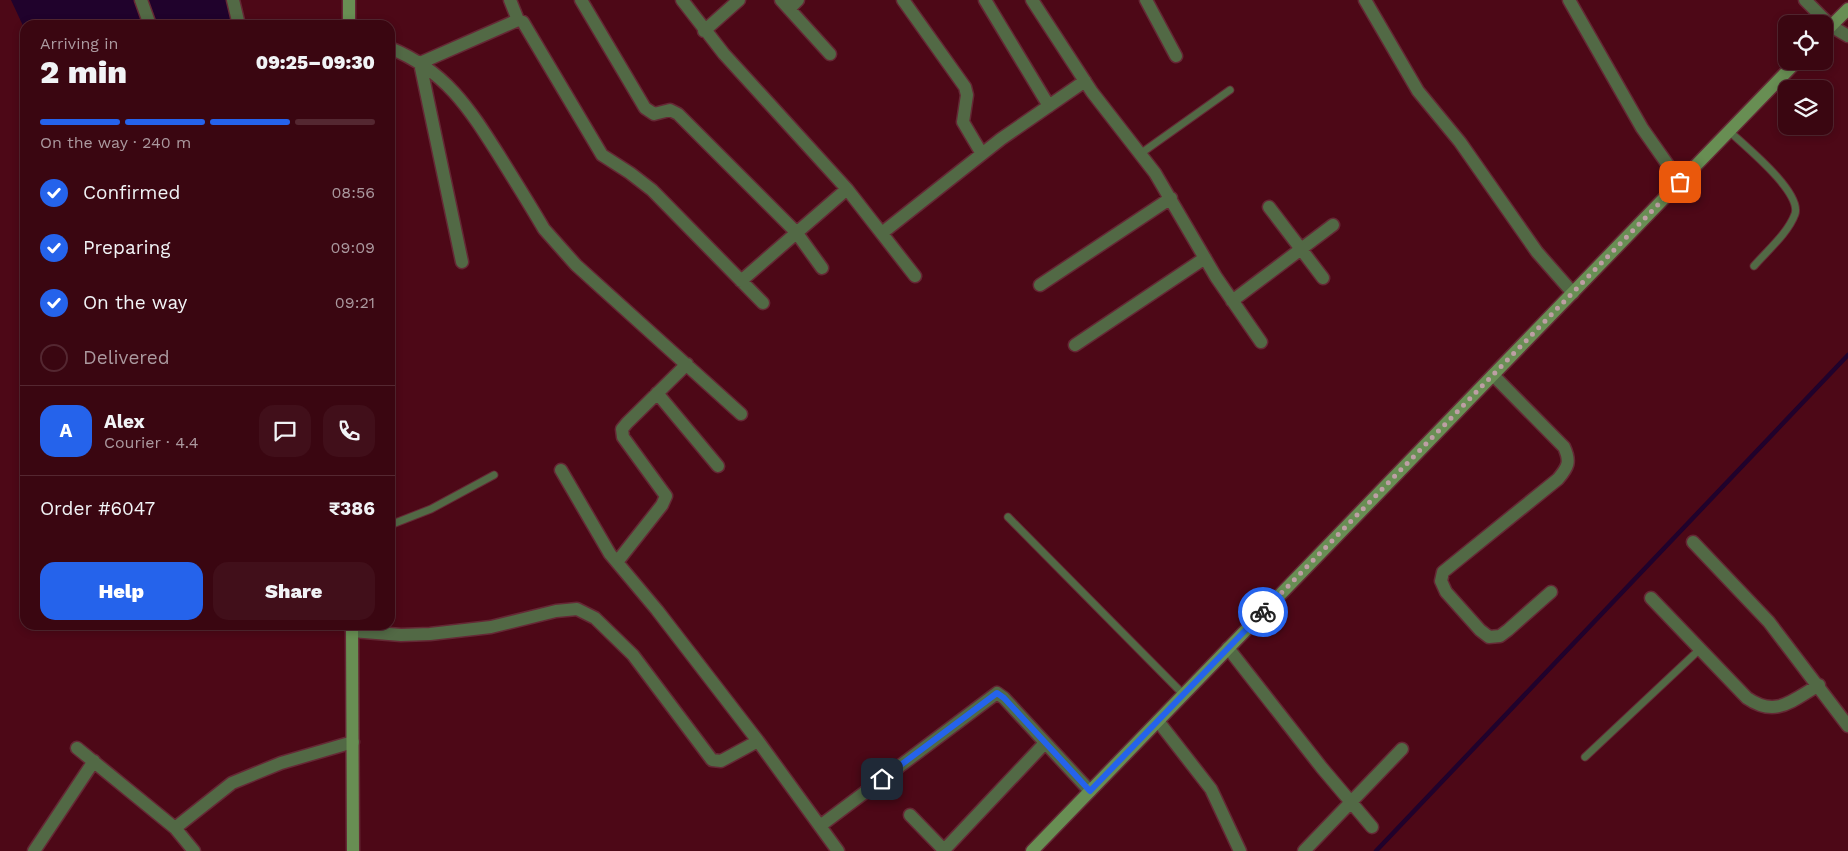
<!DOCTYPE html>
<html lang="en">
<head>
<meta charset="utf-8">
<style>
  body { margin:0; font-family:"Work Sans",sans-serif; background:#410f1a; color:#f1f3f6; height:100vh; display:flex; flex-direction:column; font-size:19px; white-space:nowrap }
  * { box-sizing:border-box; margin:0 }
  p { font-size:16px; color:#ab999f }
  .icon { flex:none; width:28px; height:28px; fill:none; stroke:currentColor; stroke-width:2; stroke-linecap:round; stroke-linejoin:round }
  .map { position:relative; flex:1; overflow:hidden }
  .sheet { position:absolute; left:20px; top:20px; width:375px; height:610px; display:flex; flex-direction:column; background:#3a0611; border-radius:15px; box-shadow:0 2px 8px #0003,0 0 0 1px #542731 }
  .sheet>* { flex:none }
  .buttons { position:absolute; left:1778px; top:15px; display:grid; gap:10px }
  .buttons a { display:grid; place-items:center; width:55px; height:55px; border-radius:10px; background:#3a0611; box-shadow:0 2px 8px #0003,0 0 0 1px #542731; font-size:25px }
  .pin { position:absolute; display:grid; place-items:center; width:42px; height:42px; color:#fff; margin:-21px; border-radius:10px; box-shadow:0 2px 8px #0006 }
  .courier { position:absolute; display:grid; place-items:center; width:50px; height:50px; margin:-25px; border:4px solid #2563eb; border-radius:50%; background:#fff; color:#222; box-shadow:0 1px 6px #0007 }
  .overview em { font-style:normal; font-weight:800 }
  .overview div { display:flex; flex-direction:column-reverse }
  .overview { display:flex; align-items:center; justify-content:space-between; height:85px; padding:0 20px }
  h1 { font-size:32px; font-weight:800; line-height:38px }
  .bar { display:grid; grid-template-columns:repeat(4,1fr); gap:8px 5px; align-content:center; height:60px; padding:0 20px }
  .bar i { height:6px; border-radius:4px; background:#542731 }
  .bar .on { background:#2563eb }
  .bar p { grid-column:span 4 }
  .line { display:flex; align-items:center; gap:12px; padding:0 20px; border-top:1px solid #542731 }
  .line div { flex:1 }
  .round { display:grid; place-items:center; flex:none; width:52px; height:52px; border-radius:15px; background:#410f1a }
  ol { padding:0 20px; list-style:none }
  li { display:flex; align-items:center; gap:15px; height:55px }
  li p { margin-inline-start:auto }
  li .icon { padding:5px; border-radius:50%; background:#2563eb; color:#fff; stroke-width:4 }
  li:last-child { color:#ab999f }
  li i { width:28px; height:28px; border:2px solid #542731; border-radius:50% }
  .button { display:flex; gap:10px; margin-top:auto; padding:10px 20px }
  .button a { flex:1; height:58px; border-radius:15px; background:#2563eb; color:#fff; font-size:20px; font-weight:800; line-height:58px; text-align:center }
  .button a+a { background:#410f1a; color:#f1f3f6 }
  .map>svg:first-child { display:block }
  .water { fill:#20022c }
  .lines { fill:none; stroke-linecap:round; stroke-linejoin:round }
  .stream { stroke:#20022c; stroke-width:4.5 }
  .lane-casing { stroke:#652835; stroke-width:9 }
  .street-casing { stroke:#652835; stroke-width:15 }
  .secondary-casing { stroke:#652835; stroke-width:15 }
  .lane { stroke:#526945; stroke-width:7 }
  .street { stroke:#526945; stroke-width:12 }
  .secondary { stroke:#688e53; stroke-width:12 }
  .done { stroke:#bd9fa4; stroke-width:5; stroke-dasharray:0 9 }
  .route { stroke:#2563eb; stroke-width:6 }
</style>
</head>
<body>
<div class="map">
<svg width="1848" height="851" viewBox="0 0 1848 851">
  <rect width="100%" height="100%" fill="#4d0817"/>
  <path class="water" d="M 11,0 L 233,0 L 235,25 L 25,25 L 25,30 Z"/>
  <g class="lines">
    <path class="stream" d="M 1376,851 L 1848,355"/>
    <g class="lane-casing">
      <path id="lane" d="M 1729,131 C 1745,146 1802,192 1795,214 C 1788,233 1768,250 1754,266
        M 1140,154 L 1230,90
        M 1008,517 L 1183,694
        M 390,525 L 431,509 L 494,475
        M 1585,757 L 1700,649"/>
    </g>
    <g class="street-casing">
      <path id="street" d="M 141,0 L 150,25
        M 233,0 L 239,25
        M 510,0 L 518,20
        M 581,0 L 645,108 L 654,114 L 670,110 L 678,114 L 796,232 L 822,268
        M 682,0 L 724,54 L 847,189 L 915,276
        M 781,0 L 830,54
        M 903,0 L 965,87 L 967,95 L 963,122 L 982,154
        M 985,0 L 1049,106
        M 1032,0 L 1092,92 L 1155,173 L 1216,277 L 1261,342
        M 1146,0 L 1176,56
        M 1365,0 L 1418,91 L 1460,142 L 1537,252 L 1573,293
        M 1569,0 L 1642,128 L 1680,182
        M 1805,0 L 1831,26 L 1848,36
        M 789,9 L 798,0
        M 704,31 L 739,0
        M 390,48 C 446,71 469,108 500,157 C 515,181 530,205 544,229 L 576,265 L 741,414
        M 1269,207 L 1323,278
        M 882,233 L 1001,139 L 1085,81
        M 462,262 L 420,63 L 518,20 L 523,22 L 602,155 L 630,173 L 652,190 L 763,303
        M 741,281 L 847,189
        M 1040,285 L 1171,198
        M 1232,301 L 1333,225
        M 1075,345 L 1205,258
        M 1493,375 L 1564,447 C 1571,462 1568,467 1558,479 L 1443,572 L 1441,581 L 1446,592 L 1480,630 L 1489,637 L 1500,636 L 1508,630 L 1551,592
        M 657,393 L 718,466
        M 561,470 L 610,554 L 657,610 L 758,741 L 838,851
        M 1693,542 L 1769,622 L 1848,726
        M 617,562 L 662,505 L 666,496 L 623,437 L 622,429 L 627,423 L 687,364
        M 1651,598 L 1747,698 C 1776,718 1791,701 1819,685
        M 352,631 L 401,635 L 430,634 L 491,627 L 556,611 L 577,609 L 595,618 L 633,655 L 712,760 L 721,761 L 758,741
        M 1228,648 L 1322,768 L 1372,827
        M 1158,721 L 1211,789 L 1240,851
        M 77,748 L 175,828 L 194,851
        M 910,815 L 945,851
        M 820,826 L 997,693 L 1004,698 L 1090,791
        M 175,828 L 232,783 L 281,763 L 353,742
        M 944,850 L 1045,743
        M 34,851 L 94,761
        M 1304,851 L 1402,749"/>
    </g>
    <g class="secondary-casing">
      <path id="secondary" d="M 349,0 L 349,25
        M 1824,33 L 1848,9
        M 352,625 L 353,851
        M 1032,851 L 1797,61"/>
    </g>
    <use href="#lane" class="lane"/>
    <use href="#street" class="street"/>
    <use href="#secondary" class="secondary"/>
  </g>
  <g class="lines">
    <path class="done" d="M 1263,612 L 1680,182"/>
    <path class="route" d="M 882,779 L 997,693 L 1004,698 L 1090,791 L 1263,612"/>
  </g>
</svg>
<div class="buttons">
<a><svg class="icon" aria-label="locate" viewBox="0 0 24 24"><circle cx="12" cy="12" r="6"/><path d="M12 2v4M12 18v4M2 12h4M18 12h4"/></svg></a>
<a><svg class="icon" aria-label="layers" viewBox="0 0 24 24"><path d="M12 4l9 5-9 5-9-5zM3 14l9 5 9-5"/></svg></a>
</div>
<div class="pin" style="left:1680px;top:182px;background:#ea580c"><svg class="icon" aria-label="bag" viewBox="0 0 24 24"><path d="M5 8h14l-1 12H6zM9 8a3 3 0 0 1 6 0"/></svg></div>
<div class="pin" style="left:882px;top:779px;background:#1f2937"><svg class="icon" aria-label="home" viewBox="0 0 24 24"><path d="M3 11l9-7 9 7M6 9v11h12V9"/></svg></div>
<div class="courier" style="left:1263px;top:612px"><svg class="icon" aria-label="bike" viewBox="0 0 24 24"><circle cx="6" cy="16" r="4"/><circle cx="18" cy="16" r="4"/><path d="M6 16l4-8h5l3 8M10 8l3 8H6M13 5h3"/></svg></div>
<section class="sheet">
<div class="overview"><div><h1>2 min</h1><p>Arriving in</p></div><em>09:25–09:30</em></div>
<div class="bar"><i class="on"></i><i class="on"></i><i class="on"></i><i></i><p>On the way · 240 m</p></div>
<ol>
<li><svg class="icon" aria-label="check" viewBox="0 0 24 24"><path d="M5 12l5 5 9-10"/></svg>Confirmed<p>08:56</p></li>
<li><svg class="icon" aria-label="check" viewBox="0 0 24 24"><path d="M5 12l5 5 9-10"/></svg>Preparing<p>09:09</p></li>
<li><svg class="icon" aria-label="check" viewBox="0 0 24 24"><path d="M5 12l5 5 9-10"/></svg>On the way<p>09:21</p></li>
<li><i></i>Delivered</li>
</ol>
<div class="line" style="height:90px"><b class="round" style="background:#2563eb;color:#fff">A</b><div><b>Alex</b><p>Courier · 4.4</p></div><a class="round"><svg class="icon" aria-label="chat" viewBox="0 0 24 24"><path d="M4 5h16v11H9l-5 4z"/></svg></a><a class="round"><svg class="icon" aria-label="phone" viewBox="0 0 24 24"><path d="M5 4h4l2 5-3 2q2 4 5 5l2-3 5 2v4C11 20 4 13 5 4z"/></svg></a></div>
<div class="line" style="height:65px"><div>Order #6047</div><b>₹386</b></div>
<div class="button"><a>Help</a><a>Share</a></div>
</section>
</div>
</body>
</html>
